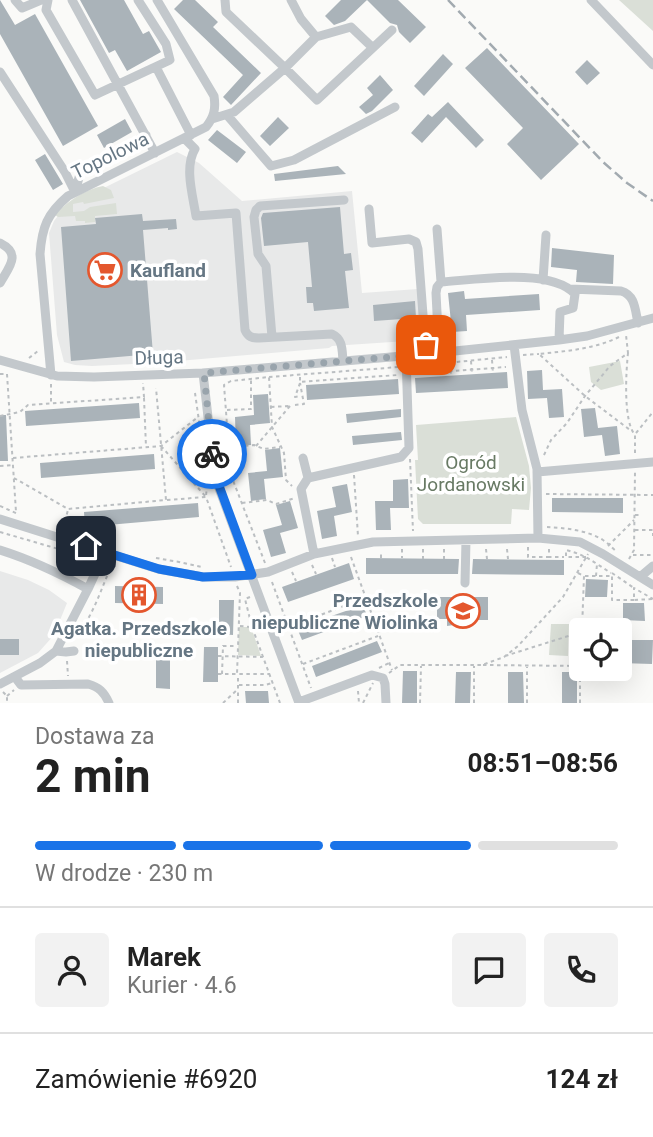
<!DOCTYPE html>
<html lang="pl">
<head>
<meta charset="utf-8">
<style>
  body { margin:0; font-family:Roboto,sans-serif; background:#f2f2f2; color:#222; height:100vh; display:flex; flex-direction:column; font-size:26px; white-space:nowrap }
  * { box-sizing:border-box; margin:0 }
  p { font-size:23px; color:#767676 }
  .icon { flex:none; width:38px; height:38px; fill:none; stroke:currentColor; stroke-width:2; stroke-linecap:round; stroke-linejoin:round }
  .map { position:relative; height:703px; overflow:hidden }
  .sheet { display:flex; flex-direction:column; background:#fff; flex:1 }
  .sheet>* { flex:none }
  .fabs { position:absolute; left:569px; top:618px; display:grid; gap:14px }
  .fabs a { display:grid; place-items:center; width:63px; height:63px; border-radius:7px; background:#fff; box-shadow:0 7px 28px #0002; font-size:35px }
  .pin { position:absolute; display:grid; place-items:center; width:60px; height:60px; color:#fff; margin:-30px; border-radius:14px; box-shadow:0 4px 10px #0006 }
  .courier { position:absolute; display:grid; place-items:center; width:70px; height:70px; margin:-35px; border:5px solid #1a73e8; border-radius:50%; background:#fff; color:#222; box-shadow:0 2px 9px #0007 }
  .summary em { font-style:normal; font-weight:700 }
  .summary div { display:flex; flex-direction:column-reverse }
  .summary { display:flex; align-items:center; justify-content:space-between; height:119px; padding:0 35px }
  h1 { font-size:46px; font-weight:700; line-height:52px }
  .bar { display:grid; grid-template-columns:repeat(4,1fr); gap:10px 7px; align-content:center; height:84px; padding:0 35px }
  .bar i { height:9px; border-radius:5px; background:#e0e0e0 }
  .bar .active { background:#1a73e8 }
  .bar p { grid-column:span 4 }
  .line { display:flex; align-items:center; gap:18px; padding:0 35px; border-top:2px solid #e0e0e0 }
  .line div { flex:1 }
  .round { display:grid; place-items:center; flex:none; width:74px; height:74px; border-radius:7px; background:#f2f2f2 }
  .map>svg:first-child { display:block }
  .built { fill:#e8e9e9 }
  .green { fill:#dadfd7 }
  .building { fill:#aab3b9 }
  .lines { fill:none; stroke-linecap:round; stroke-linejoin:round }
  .path { stroke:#bbbfc2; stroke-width:2; stroke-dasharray:3.5 3.5; stroke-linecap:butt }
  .minor { stroke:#c3c8cc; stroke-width:9 }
  .rail { stroke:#a2aab0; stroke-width:2.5; stroke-dasharray:10 5; stroke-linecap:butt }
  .done { stroke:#99a4ac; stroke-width:7; stroke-dasharray:0 12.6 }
  .route { stroke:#1a73e8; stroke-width:9 }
  .labels { text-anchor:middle; stroke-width:7; stroke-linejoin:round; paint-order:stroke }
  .street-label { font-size:19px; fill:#657683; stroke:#fff }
  .poi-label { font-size:19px; font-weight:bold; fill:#657683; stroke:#fff; text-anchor:start }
  .park-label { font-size:19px; fill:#687a64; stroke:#fff }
</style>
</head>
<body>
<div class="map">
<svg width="653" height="703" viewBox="0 0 653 703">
  <rect width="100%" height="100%" fill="#fafaf8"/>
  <path class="built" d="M 177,152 L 199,163 L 242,201 L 352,191 L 362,293 L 418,289 L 422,340 L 332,346 L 329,348 L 155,363 L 92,366 L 75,365 L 64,362 L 57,335 L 49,233 L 54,221 L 65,207 Z
    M 0,571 L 28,580 L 49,590 L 67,603 L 54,635 L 38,653 L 0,673 Z"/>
  <path class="green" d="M 619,0 L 653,0 L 653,31 Z
    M 103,186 L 111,190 L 114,198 L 84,204 L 83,202 L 73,204 L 73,212 L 84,211 L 90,207 L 116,203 L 117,214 L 95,216 L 95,222 L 85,223 L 85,221 L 76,221 L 75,216 L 58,217 L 55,215 C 66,202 86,189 103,186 Z
    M 620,361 L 624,384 L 601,390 L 591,382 L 589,367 Z
    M 516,417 L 529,466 L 531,488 L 529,510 L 512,509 L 511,524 L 423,524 L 418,519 L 415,460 L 418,460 L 416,425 Z
    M 551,624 L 569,624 L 568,656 L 549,655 Z
    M 239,627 L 251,627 L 261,656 L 238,655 Z"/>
  <path class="building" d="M 0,0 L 15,25 L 35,14 L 98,126 L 63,146 L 0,34 Z
    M 80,0 L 124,0 L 143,34 L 149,31 L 161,52 L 127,71 L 115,50 L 109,53 Z
    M 183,0 L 195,0 L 218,22 L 213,27 L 261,73 L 231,105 L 223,97 L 243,75 L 174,9 Z
    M 341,0 L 398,0 L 426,27 L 410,43 L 399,32 L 397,25 L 390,23 L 367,0 L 345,21 L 334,25 L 325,16 Z
    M 487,48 L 579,144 L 541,180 L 507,144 L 523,128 L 465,68 Z
    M 443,54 L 453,64 L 424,96 L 414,86 Z
    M 587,60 L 600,73 L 587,85 L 575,72 Z
    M 380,75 L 393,90 L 372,111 L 366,114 L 359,107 L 373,95 L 367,88 Z
    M 448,102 L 484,140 L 476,148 L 446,117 L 422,143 L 411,133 L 428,114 L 432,117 Z
    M 278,117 L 289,128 L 270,146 L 260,136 Z
    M 125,119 L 132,132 L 104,148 L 97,135 Z
    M 217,130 L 246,152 L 237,163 L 208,140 Z
    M 45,154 L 63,184 L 53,190 L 35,160 Z
    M 338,166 L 346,174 L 275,181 L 274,174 Z
    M 340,207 L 344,254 L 351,253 L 353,270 L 345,271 L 349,308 L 314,311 L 313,303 L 307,303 L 306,287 L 312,287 L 308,242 L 264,246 L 261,218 L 263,213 Z
    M 142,214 L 143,221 L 176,219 L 177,229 L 168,230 L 168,228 L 143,230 L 153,354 L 71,361 L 61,227 L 96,224 L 95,218 Z
    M 552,248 L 614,255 L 613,284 L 576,282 L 577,270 L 551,267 Z
    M 464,291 L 465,299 L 539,294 L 540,310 L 466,315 L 467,331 L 452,332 L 448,293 Z
    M 415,301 L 416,318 L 374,321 L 373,305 Z
    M 542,370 L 543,390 L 562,389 L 564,417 L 549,418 L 547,398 L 528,399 L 527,371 Z
    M 507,372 L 508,388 L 416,393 L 415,378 Z
    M 398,379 L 399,394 L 307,400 L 306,385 Z
    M 268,394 L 270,423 L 250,425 L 251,445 L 236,446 L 235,417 L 254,415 L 253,395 Z
    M 139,403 L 140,418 L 26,426 L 25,411 Z
    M 595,408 L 598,428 L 617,426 L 620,454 L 605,456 L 602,435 L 584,437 L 581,409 Z
    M 401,409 L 401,417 L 347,423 L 346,414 Z
    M 0,415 L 6,415 L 8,461 L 0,461 Z
    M 401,432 L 402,440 L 353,445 L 352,436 Z
    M 280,448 L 283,477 L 264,479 L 266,499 L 251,501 L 248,473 L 267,471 L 265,450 Z
    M 154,454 L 155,469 L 41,478 L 40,463 Z
    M 408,479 L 409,508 L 390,508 L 391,530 L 376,530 L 375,501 L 393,501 L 393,480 Z
    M 347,484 L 352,512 L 334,516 L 337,536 L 322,539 L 317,511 L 336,507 L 332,487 Z
    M 552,498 L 623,498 L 623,513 L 552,512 Z
    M 290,501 L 298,528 L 280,533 L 286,553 L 271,557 L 263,530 L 282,525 L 276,505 Z
    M 198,503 L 199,517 L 85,527 L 84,512 Z
    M 366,558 L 459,559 L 458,574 L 366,574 Z
    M 473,559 L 564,560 L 564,575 L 472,574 Z
    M 349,563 L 354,579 L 288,602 L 282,587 Z
    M 586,579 L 608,580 L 607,597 L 585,597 Z
    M 115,586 L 163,587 L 163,604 L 115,603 Z
    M 437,597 L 459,597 L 459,611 L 455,611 L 454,625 L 447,626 L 447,619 L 437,619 Z
    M 472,597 L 488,597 L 488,620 L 472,620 Z
    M 219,600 L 234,600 L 233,635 L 219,634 Z
    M 623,603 L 644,603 L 645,621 L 623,620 Z
    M 363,605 L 367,616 L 302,640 L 297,628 Z
    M 0,639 L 19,639 L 19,655 L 0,655 Z
    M 620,640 L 653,640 L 652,664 L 620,663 Z
    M 377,641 L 382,652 L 316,677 L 312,666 Z
    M 204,647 L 218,647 L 218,682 L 203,682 Z
    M 156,658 L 170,659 L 170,689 L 156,688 Z
    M 403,671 L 417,671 L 417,703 L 402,703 Z
    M 456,672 L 471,672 L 470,703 L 455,703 Z
    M 508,672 L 523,672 L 524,703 L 508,703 Z
    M 562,672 L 577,672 L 577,703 L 562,703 Z
    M 245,691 L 268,691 L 269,703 L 246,703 Z"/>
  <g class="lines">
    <path class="path" d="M 619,337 C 594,349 567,351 539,354 L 585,396 L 630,430
      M 628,353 C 626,372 623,421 635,435 L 635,456
      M 523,355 L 539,354
      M 29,358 L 38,351
      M 492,360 L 493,373
      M 471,361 L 472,374
      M 450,363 L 451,376
      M 429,364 L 430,377
      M 415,366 L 507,357
      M 0,374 L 7,374 L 16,512
      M 414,374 L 506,367
      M 269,377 L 399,367
      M 300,377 L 300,382 L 398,375
      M 300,383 L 295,397 L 301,396
      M 51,384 L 51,402
      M 195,393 L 200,428
      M 144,398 L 146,447
      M 295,405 L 304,404 L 300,383
      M 271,407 L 289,406
      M 227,410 L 251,409 L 251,380
      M 0,416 L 20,412 L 28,405 L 144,397 L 143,383
      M 636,433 L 653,412
      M 161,446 L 206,497 L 207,482
      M 256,446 L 290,406
      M 231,447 L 254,445 L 264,449 L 280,447
      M 544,455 L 551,440 L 567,423 L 585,396 L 610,366 L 628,353 L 626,335
      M 13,458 L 161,446 L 198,417
      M 410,459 L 413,531
      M 0,466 L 13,465
      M 354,475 L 358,536
      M 14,478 L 68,509 L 166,500 L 156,388
      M 546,494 L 653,495
      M 167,500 L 206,497 L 231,567
      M 242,503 L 267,500 L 276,504 L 295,498
      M 0,506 L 18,514
      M 635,515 L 642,515
      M 547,527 C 565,528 587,530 603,540 C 608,543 611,547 616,551
      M 63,528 L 68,510
      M 635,530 L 653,530
      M 0,532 L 86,557
      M 653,536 L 653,533
      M 608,546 L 634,520
      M 528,547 L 528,557 L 549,557 L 549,560
      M 402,549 L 402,558
      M 423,549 L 423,559
      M 444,549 L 444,559
      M 486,549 L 487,559
      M 507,549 L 508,559
      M 549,549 L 549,557 L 564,557
      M 633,555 L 653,555
      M 351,557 L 392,670
      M 586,557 L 566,557 L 566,550 C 578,553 587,557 597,564
      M 156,558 L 179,562 L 202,567
      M 332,558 L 335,567
      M 381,558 L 381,551
      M 629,559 L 634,550 L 635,472
      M 265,563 L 234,483 L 228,438 L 224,385 L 231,381 L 269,377 L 272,427 L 284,453 L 286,480 L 292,486
      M 312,565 L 316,574
      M 65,567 L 67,563 L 79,556
      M 106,568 L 110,569 L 117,565
      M 292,572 L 296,581
      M 578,573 L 584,576 L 582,630
      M 585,576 L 611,576
      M 596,576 L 597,564 L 611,573
      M 272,582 L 311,688
      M 237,586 L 240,593 L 237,674 L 270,674
      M 250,597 L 245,599 L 252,627 L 280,703
      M 652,599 L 634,600 L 634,588 L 653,599
      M 634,600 L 612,600 L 612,573 L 634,588
      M 240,626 L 251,627
      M 289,627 L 365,598
      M 596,630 L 600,629
      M 72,640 C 91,622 100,592 110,569
      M 218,656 L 263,657
      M 505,656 L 581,632
      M 67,661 L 68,676
      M 303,664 L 378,636
      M 483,665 L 580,666
      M 379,668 L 389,663
      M 389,673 L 400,665 L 482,665 L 504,657 L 518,646 L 563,597 L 588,554
      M 218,674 L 237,674
      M 222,674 L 223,646 L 236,646
      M 239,685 L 265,685 L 272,683
      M 358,691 L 359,703
      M 3,692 L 7,696 L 7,703
      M 7,696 L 14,690
      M 223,703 L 238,689 L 238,676
      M 238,703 L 238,690
      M 363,703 L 373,683
      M 420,703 L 421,666
      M 474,703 L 474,666
      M 527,703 L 527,667
      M 580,703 L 580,634"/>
    <path class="minor" d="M 15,0 L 22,8 L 41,0
      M 48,0 L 46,10 L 95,95 L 170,60 L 166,44 L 138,0
      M 72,0 L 155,153
      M 225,0 L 226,12 L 285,68 L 316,37 L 351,27 L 373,48
      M 291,0 L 301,19 L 316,37
      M 591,0 L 653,65
      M 156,67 L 191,135
      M 0,72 L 65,172 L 75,192
      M 227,115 L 271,166 L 294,160 L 395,107
      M 212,119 L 234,112 L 285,68 L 317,100 L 392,30
      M 184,138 L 195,149 C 184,167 193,196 196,216 L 236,213 L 245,330 C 248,337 252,338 259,338 L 332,334 C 343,339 342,350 343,361
      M 75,192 L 80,174 L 146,135
      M 369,209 L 372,243 L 409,239 L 416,242 L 418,249 L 426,354
      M 437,229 L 441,282 L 437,287 L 436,293 L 439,352
      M 0,243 C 22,254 9,267 0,283
      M 543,280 L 546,235
      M 441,282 C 474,280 551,267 575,294 L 573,308 L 560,312 L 559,340
      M 570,289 L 621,291 C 635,295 635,309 638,323
      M 272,337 L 266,266 L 258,254 L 254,217 L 256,210 L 260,206 L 344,200
      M 514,345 L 522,410 L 537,469 L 538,538
      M 0,360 L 57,376 L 94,377 L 203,373 L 426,354 L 559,340 L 587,336 L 653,318
      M 203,373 L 213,461 L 217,483 L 299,703
      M 51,375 L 40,254 C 42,227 47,214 68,196 L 206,127 C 214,117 216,109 214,96 L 157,0
      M 303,458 L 308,478
      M 537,472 L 653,462
      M 0,519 L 158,569 L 203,577 L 235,577 L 268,572 L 314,554 L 373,542 L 538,538 L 580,542 L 603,554 L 653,585
      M 0,550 C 32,560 59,573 88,589
      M 314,554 L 301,489 L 308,478 L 401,457 L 409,448 L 406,356
      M 640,577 L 653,566
      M 465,583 L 466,540
      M 56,651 L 66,652 L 74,651
      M 15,677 L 21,685 L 88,684 C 99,687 104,692 109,703
      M 0,684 L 40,663 L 56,651 L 88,589 L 105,552
      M 299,702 L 372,675 L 383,678 L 385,684 L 386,703"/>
    <path class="rail" d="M 448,0 L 603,162 L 627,183 L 653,201"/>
  </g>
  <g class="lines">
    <path class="done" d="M 212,454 L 204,373 L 426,354 L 426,345"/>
    <path class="route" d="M 86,546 L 159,569 L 203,577 L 252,575 L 218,483 L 212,454"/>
  </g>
  <defs>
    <g id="supermarket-ring" transform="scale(1.75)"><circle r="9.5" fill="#fff" stroke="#e4572e" stroke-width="1.5"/><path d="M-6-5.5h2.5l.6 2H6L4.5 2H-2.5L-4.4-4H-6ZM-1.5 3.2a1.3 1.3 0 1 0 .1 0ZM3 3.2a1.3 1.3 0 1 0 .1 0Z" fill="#e4572e"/></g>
    <g id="building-ring" transform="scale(1.75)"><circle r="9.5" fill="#fff" stroke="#e4572e" stroke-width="1.5"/><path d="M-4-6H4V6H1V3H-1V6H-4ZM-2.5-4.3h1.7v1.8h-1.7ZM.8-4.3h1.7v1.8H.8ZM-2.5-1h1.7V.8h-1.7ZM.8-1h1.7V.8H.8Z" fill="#e4572e"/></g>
    <g id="school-ring" transform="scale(1.75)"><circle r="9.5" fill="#fff" stroke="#e4572e" stroke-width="1.5"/><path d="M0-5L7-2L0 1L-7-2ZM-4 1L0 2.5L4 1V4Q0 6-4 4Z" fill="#e4572e"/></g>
  </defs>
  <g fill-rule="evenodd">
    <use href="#supermarket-ring" x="105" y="270"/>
    <use href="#building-ring" x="139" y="595"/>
    <use href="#school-ring" x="463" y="611"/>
  </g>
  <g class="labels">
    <g class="street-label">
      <text transform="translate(110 155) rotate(-26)" y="7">Topolowa</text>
      <text transform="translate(159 357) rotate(-2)" y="7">Długa</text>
    </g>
    <g class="poi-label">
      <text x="130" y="277">Kaufland</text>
      <text x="438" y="607" text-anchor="end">Przedszkole<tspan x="438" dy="22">niepubliczne Wiolinka</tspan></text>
      <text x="139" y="635" text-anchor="middle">Agatka. Przedszkole<tspan x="139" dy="22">niepubliczne</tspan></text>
    </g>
    <g class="park-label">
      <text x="471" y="469">Ogród<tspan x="471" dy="22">Jordanowski</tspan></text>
    </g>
  </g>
</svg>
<div class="fabs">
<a><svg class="icon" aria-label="locate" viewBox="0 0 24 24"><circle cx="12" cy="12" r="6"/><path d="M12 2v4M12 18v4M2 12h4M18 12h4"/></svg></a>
</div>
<div class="pin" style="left:426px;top:345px;background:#ea580c"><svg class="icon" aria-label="bag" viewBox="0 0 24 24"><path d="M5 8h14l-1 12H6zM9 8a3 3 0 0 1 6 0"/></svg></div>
<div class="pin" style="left:86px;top:546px;background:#1f2937"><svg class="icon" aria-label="home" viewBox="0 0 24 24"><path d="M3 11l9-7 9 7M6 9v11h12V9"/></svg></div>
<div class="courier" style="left:212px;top:454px"><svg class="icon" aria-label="bike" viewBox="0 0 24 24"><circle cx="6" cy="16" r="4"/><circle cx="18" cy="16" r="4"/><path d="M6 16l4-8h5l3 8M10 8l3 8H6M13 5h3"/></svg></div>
</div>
<section class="sheet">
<div class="summary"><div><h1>2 min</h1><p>Dostawa za</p></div><em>08:51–08:56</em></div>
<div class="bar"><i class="active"></i><i class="active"></i><i class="active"></i><i></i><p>W drodze · 230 m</p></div>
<div class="line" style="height:126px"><a class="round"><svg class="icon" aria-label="person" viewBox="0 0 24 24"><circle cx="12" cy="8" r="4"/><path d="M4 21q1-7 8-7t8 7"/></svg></a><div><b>Marek</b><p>Kurier · 4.6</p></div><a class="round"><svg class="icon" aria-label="chat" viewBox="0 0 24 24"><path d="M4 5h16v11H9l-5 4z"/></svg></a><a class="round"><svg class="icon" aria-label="phone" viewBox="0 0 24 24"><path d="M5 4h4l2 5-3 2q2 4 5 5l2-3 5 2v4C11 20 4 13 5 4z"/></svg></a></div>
<div class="line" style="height:91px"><div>Zamówienie #6920</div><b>124 zł</b></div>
</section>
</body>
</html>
